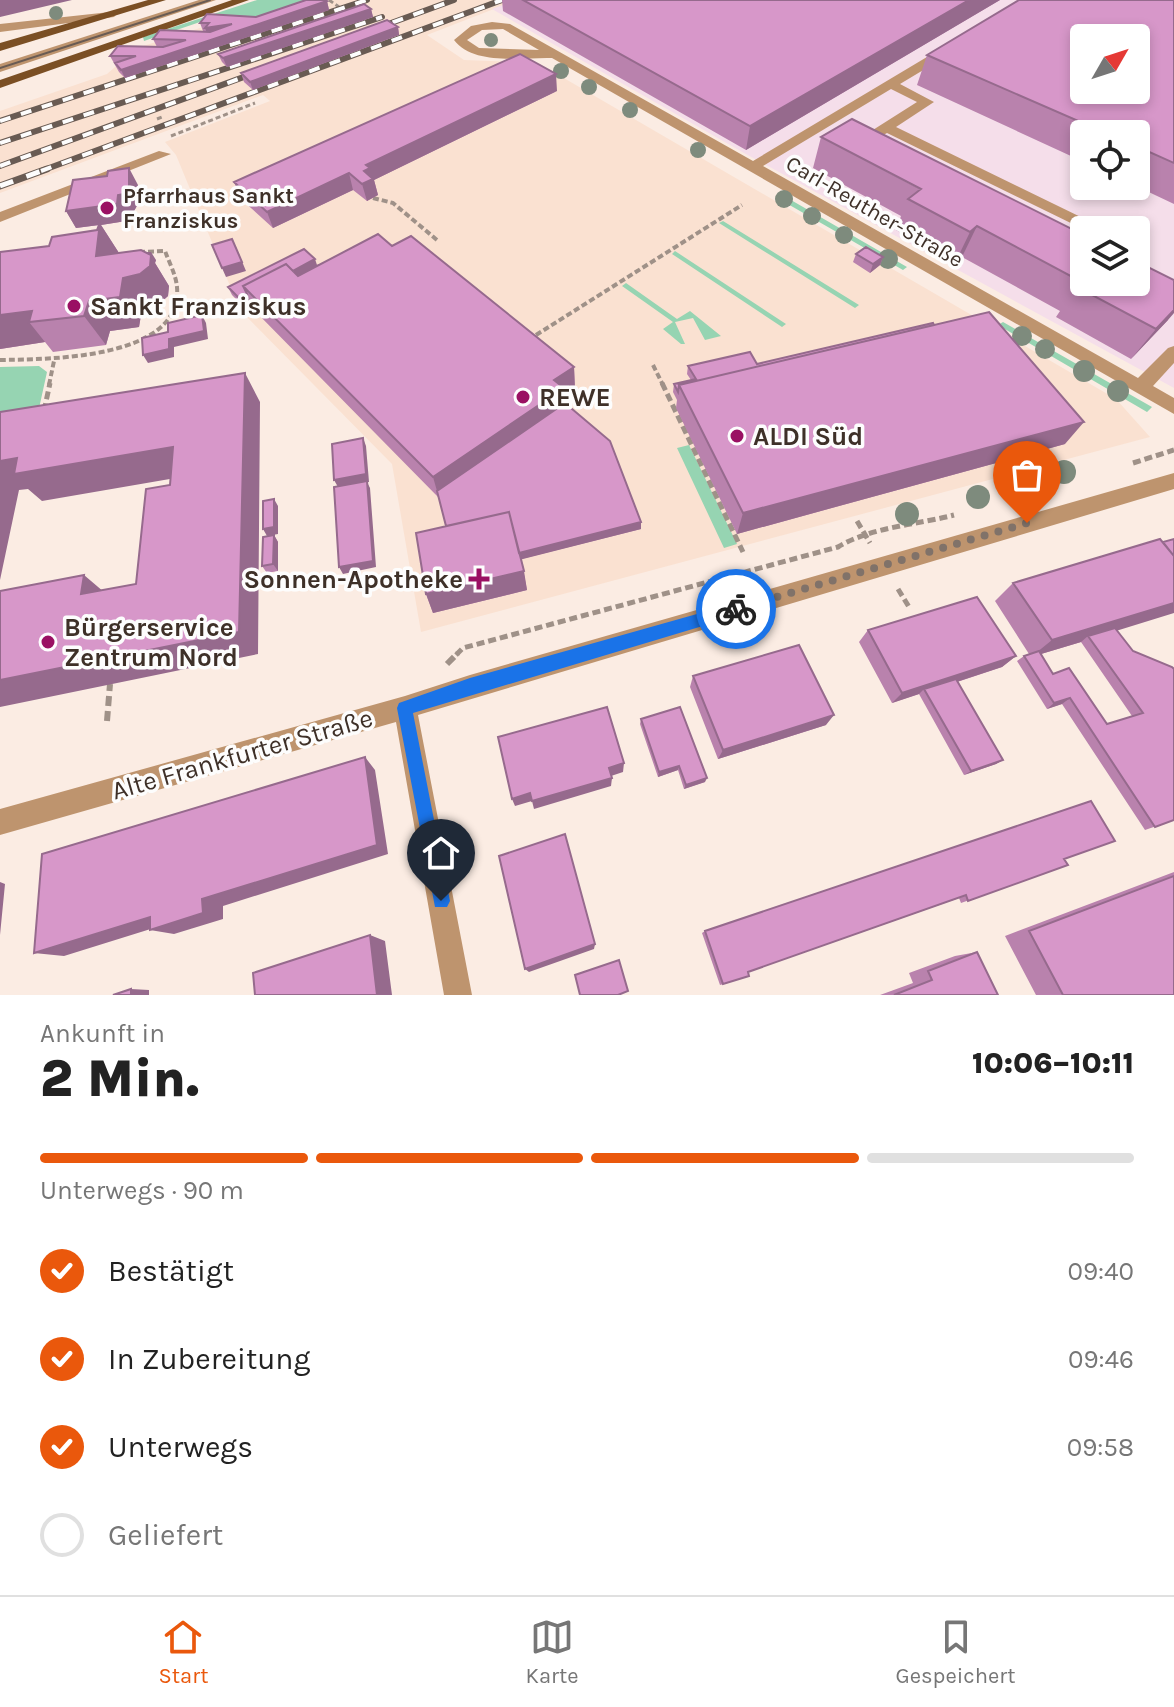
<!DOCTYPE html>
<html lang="de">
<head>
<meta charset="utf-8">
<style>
  body { margin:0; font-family:Karla,sans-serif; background:#f6f6f6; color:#222; height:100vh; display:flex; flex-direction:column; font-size:30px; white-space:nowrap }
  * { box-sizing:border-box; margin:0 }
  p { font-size:26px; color:#767676 }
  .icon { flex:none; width:44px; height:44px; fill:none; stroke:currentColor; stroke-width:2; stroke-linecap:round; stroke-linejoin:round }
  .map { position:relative; height:995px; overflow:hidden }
  .details { display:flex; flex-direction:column; background:#fff; flex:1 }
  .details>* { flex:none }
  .needle { width:52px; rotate:51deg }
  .buttons { position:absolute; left:1070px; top:24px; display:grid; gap:16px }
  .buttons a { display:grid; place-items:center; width:80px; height:80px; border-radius:8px; background:#fff; box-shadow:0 4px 12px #0003; font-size:40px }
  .pin { position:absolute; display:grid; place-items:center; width:68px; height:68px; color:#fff; margin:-82px -34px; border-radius:50% 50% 50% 0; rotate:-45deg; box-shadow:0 0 8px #0007 }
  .pin .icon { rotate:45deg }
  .courier { position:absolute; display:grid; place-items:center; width:80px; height:80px; margin:-40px; border:6px solid #1a73e8; border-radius:50%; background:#fff; color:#222; box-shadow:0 2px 10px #0007 }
  .overview em { font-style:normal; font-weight:800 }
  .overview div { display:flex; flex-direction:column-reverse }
  .overview { display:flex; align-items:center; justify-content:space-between; height:136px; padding:0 40px }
  h1 { font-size:52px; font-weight:800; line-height:60px }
  .bar { display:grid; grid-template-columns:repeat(4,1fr); gap:12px 8px; align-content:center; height:96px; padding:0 40px }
  .bar i { height:10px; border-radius:6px; background:#e0e0e0 }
  .bar .current { background:#ea580c }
  .bar p { grid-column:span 4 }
  ol { padding:0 40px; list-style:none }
  li { display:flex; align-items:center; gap:24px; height:88px }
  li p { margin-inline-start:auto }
  li .icon { padding:8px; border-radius:50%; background:#ea580c; color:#fff; stroke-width:4 }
  li:last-child { color:#767676 }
  li i { width:44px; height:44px; border:4px solid #e0e0e0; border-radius:50% }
  .menu { display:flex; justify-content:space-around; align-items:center; height:112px; border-top:2px solid #e0e0e0; background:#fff; font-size:22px; color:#767676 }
  .menu a { display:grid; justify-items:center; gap:4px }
  .menu .current { color:#ea580c }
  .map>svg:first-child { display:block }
  .built { fill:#fae1d1 }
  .industrial { fill:#f5deea; fill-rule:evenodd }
  .green { fill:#96d4b2 }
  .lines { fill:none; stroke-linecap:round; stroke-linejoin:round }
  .path-far3 { stroke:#9f9188; stroke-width:3; stroke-dasharray:5 3; stroke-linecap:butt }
  .path-far2 { stroke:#9f9188; stroke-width:4; stroke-dasharray:6 3; stroke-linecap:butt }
  .path-far1 { stroke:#9f9188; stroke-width:5; stroke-dasharray:8 4; stroke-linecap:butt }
  .path { stroke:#9f9188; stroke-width:6; stroke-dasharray:10 5; stroke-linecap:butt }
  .minor { fill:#be946e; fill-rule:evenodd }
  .major { fill:#7b4f24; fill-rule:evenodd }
  .tram { stroke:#695b53; stroke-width:2 }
  .rail-far1-casing { stroke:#695b53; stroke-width:6 }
  .rail-casing { stroke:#695b53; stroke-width:7 }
  .rail-far1 { stroke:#fdfdfd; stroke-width:4; stroke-dasharray:11; stroke-linecap:butt }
  .rail { stroke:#fdfdfd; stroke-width:5; stroke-dasharray:14; stroke-linecap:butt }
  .tree { fill:#7e8b7d }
  .wall { fill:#b982ad; fill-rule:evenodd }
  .shaded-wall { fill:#966a8d }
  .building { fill:#d797c9; stroke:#966a8d; stroke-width:2; fill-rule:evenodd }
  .route { fill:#1a73e8 }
  .done { stroke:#807269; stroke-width:8; stroke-dasharray:0 14.4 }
  .poi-dot { fill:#9a1063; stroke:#fdfdfd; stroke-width:3 }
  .labels { text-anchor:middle; stroke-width:7; stroke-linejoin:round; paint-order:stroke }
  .far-poi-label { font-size:22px; font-weight:bold; fill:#3e3028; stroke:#fdfdfd; text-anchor:start }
  .far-street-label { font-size:22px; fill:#3e3028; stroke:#fdfdfd }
  .poi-label { font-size:26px; font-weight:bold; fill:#3e3028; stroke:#fdfdfd; text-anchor:start }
  .street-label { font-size:26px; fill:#3e3028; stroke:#fdfdfd }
</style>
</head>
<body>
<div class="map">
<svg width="1174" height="995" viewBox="0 0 1174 995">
  <rect width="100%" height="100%" fill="#fbece3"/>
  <path class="built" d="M 323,0 L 517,0 L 427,35 L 464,60 L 538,63 L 1116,399 L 1150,437 L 421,632 L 392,464 L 240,310 L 176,155 L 165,142 L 270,101 L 263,95 L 0,193 L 0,111 L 107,74 L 137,48 L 222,21 Z"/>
  <path class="industrial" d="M 517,0 L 1174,0 L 1174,388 L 744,153 L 492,9 ZM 1084,38 L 1136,38 L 1136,90 L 1084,90 ZM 1084,134 L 1136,134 L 1136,186 L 1084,186 ZM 1084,230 L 1136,230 L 1136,282 L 1084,282 Z"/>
  <path class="green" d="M 257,0 L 315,0 L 260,18 L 203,21 L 144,41 L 143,37 Z
    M 784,196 L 907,267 L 903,270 L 779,199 Z
    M 723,221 L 859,305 L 855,308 L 719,223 Z
    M 675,251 L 786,324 L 782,327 L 672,254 Z
    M 626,283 L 677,319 L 690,311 L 721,336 L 705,340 L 693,318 L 675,322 L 685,344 L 681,344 L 663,329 L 673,322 L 622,286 Z
    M 1003,322 L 1152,407 L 1147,412 L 998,325 Z
    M 39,366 L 47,372 L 38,413 L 0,434 L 0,367 Z
    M 689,445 L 737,544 L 724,548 L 677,448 Z"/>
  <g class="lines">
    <path class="path-far3" d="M 329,0 L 339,7
      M 157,119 L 162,117
      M 171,136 L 255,103"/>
    <path class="path-far2" d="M 373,198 L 393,203 L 437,240
      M 536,335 L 742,205
      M 0,360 C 48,359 183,360 177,287 C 176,275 169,262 165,251 L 140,252
      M 653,365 L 663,385
      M 49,385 L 54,361"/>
    <path class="path-far1" d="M 662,383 L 743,552
      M 44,411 L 50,383
      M 1133,463 L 1174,450
      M 857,521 L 870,543
      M 898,589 L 909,607
      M 456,655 L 463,648 L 838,547 C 871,527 916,525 954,515"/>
    <path class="path" d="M 447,664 L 458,653
      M 107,721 L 110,684"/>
    <path class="minor" d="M 199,0 L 216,0 L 0,72 L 0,64 Z
      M 110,12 L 116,15 L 114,17 L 0,32 L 0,24 Z
      M 492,22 L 510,24 L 753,161 L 942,48 L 950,48 L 950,54 L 900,84 L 934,102 L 896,127 L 1093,223 L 1093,229 L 1083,229 L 887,133 L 865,145 L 851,139 L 851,133 L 865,135 L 917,102 L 891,89 L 763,166 L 1138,378 L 1168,348 L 1174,346 L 1174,363 L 1153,386 L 1174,398 L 1174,414 L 552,58 C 522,57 474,66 454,40 L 471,26 ZM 503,29 L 539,50 L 479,48 L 467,40 L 482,30 Z
      M 159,151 L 171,154 L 0,222 L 0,212 Z
      M 1174,473 L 1174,489 L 418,715 L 472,995 L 444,995 L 396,722 L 0,835 L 0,809 L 405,696 L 470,675 Z"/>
    <path class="major" d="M 148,0 L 166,0 L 0,51 L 0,43 Z
      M 232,0 L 249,0 L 0,88 L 0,80 Z"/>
    <path class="tram" d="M 0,68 L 210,0"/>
    <g class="rail-far1-casing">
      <path id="rail-far1" d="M 372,30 L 454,0
        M 0,121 L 367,0
        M 0,143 L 382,17
        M 0,166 L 263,70
        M 41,171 L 502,0"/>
    </g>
    <g class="rail-casing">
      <path id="rail" d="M 0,186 L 47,169"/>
    </g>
    <use href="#rail-far1" class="rail-far1"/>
    <use href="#rail" class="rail"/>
  </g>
  <g class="tree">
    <circle cx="56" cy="13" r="7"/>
    <circle cx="491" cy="40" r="7"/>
    <circle cx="561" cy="71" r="8"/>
    <circle cx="589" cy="87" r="8"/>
    <circle cx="630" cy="110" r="8"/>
    <circle cx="698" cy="150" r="8"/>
    <circle cx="784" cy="199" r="9"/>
    <circle cx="812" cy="216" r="9"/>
    <circle cx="844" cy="235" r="9"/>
    <circle cx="888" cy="259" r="10"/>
    <circle cx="1022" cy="336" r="10"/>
    <circle cx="1045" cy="349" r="10"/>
    <circle cx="1084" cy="371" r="11"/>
    <circle cx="1118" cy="391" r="11"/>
    <circle cx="1064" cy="472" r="12"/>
    <circle cx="1030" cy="482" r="12"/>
    <circle cx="978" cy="497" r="12"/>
    <circle cx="907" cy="514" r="12"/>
  </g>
  <path class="wall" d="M 502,0 L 1000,0 L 746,150 L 503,11 Z
    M 1174,0 L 1174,204 L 1136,186 L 1136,134 L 1084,134 L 1084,162 L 917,85 L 927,55 Z
    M 327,1 L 329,10 L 125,78 L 119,72 L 110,56 L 157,47 L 153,39 L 203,31 L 200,23 L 256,17 Z
    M 371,9 L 373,17 L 227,67 L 222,62 L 218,54 Z
    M 398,27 L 399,35 L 253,90 L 244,82 L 241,73 Z
    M 557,91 L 374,180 L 378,195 L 367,201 L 353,190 L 273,228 L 241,199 L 234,182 Z
    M 821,137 L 1168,320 L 1131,359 L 1056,317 L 1060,311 L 962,257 L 955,263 L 896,230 L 901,216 L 813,168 Z
    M 138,185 L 138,204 L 134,211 L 128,212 L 126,221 L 101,225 L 119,253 L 156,260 L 155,263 L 169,286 L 168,296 L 158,305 L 142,309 L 139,327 L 110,331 L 106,345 L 53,352 L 45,342 L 0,349 L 0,252 L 49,246 L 97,230 L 99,225 L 76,228 L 66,211 Z
    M 392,246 L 574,367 L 575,390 L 564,397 L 565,403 L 641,522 L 641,529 L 521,559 L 527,590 L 433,613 L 426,594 L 446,526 L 439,498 L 254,310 L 251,302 L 243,306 L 232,295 L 228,287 Z
    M 856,254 L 883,257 L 880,265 L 870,273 L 853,262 Z
    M 757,364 L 1065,444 L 737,534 L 676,408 L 677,400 L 673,392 L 674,384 L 691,380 L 687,374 L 688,366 Z
    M 1004,478 L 1018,487 L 1002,491 L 998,486 Z
    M 274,535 L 278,542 L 278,571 L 267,573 L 262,566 Z
    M 1013,583 L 1117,630 L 1174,820 L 1145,830 L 1062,704 L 1047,709 L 1017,661 L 1024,656 L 1029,654 L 995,601 ZM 1081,642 L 1132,716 L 1107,724 L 1053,674 L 1041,654 Z
    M 868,630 L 1016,656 L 1002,667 L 957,682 L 1003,760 L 996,764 L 964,775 L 919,694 L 892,703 L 859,642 Z
    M 693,676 L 826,725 L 718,759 L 690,687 Z
    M 641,719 L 705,782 L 684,789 L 678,770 L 658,777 L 640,724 Z
    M 1064,859 L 1068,865 L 961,903 L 959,898 L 748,972 L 749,976 L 720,985 L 702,933 L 705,931 Z
    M 1174,872 L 1174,995 L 1036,995 L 1005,936 Z
    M 977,952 L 998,995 L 880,995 L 913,983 L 909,973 L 955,956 Z"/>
  <path class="shaded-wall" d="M 0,0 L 72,0 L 0,17 Z
    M 969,0 L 1000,0 L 746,150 L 750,126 Z
    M 327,1 L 329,10 L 125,78 L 121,70 L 208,36 L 205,28 Z
    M 371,9 L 373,17 L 227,67 L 223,58 Z
    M 398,27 L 399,35 L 253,90 L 250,82 Z
    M 556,74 L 557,91 L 374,180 L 378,195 L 367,201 L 362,184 L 366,165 Z
    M 129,168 L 138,185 L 138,204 L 134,211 L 128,212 L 126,221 L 101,225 L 119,253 L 151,252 L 156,260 L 155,263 L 169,286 L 168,296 L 158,305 L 142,309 L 139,327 L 110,331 L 106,345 L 84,316 L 96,256 L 99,225 L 76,228 L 66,211 L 118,195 Z
    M 349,173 L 353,190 L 273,228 L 267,212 Z
    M 977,226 L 962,257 L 955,263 L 970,232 Z
    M 236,247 L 246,271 L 226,277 L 222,268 Z
    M 883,257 L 880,265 L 870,273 L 873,264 Z
    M 315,259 L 318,268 L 250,292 Z
    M 247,294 L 251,302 L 243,306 L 239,298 Z
    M 1174,310 L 1174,313 L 1168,320 L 1131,359 L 1156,329 Z
    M 32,311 L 29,322 L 45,342 L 0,349 L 0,315 Z
    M 202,315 L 206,323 L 208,339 L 174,347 L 174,357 L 148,363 L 143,355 Z
    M 574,367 L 575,390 L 564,397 L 565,411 L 439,498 L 433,477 L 554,380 Z
    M 245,373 L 260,402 L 258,654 L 0,707 L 0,680 L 239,632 Z
    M 1084,422 L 1065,444 L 737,534 L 743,513 Z
    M 363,438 L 366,446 L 369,482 L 367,482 L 370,488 L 376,567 L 343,574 L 339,567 L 338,487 L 334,480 Z
    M 173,447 L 193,475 L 42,501 L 28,489 L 19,490 L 0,580 L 0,461 L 17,458 Z
    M 1024,479 L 1018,487 L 1002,491 L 1008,484 Z
    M 274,499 L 278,506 L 278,534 L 267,536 L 263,529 Z
    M 641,522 L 641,529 L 519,560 L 518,553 Z
    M 274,535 L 278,542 L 278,571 L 273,564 Z
    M 524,571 L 527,590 L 433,613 L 426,594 Z
    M 84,575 L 111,598 L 81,594 Z
    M 1174,603 L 1174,613 L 1090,639 L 1088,636 L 1081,642 L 1031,657 L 1052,640 Z
    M 1016,656 L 1002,667 L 926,692 L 924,689 L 919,694 L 892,703 L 902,693 Z
    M 1070,698 L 1062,704 L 1047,709 L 1054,703 Z
    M 834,715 L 826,725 L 718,759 L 723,750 Z
    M 365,757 L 375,770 L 388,854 L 223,906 L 223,919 L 174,934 L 150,930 L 202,899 Z
    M 1003,760 L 996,764 L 964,775 L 971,771 Z
    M 624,763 L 623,772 L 608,777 L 609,768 Z
    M 679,766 L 678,770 L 658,777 L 659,772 Z
    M 612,778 L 611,786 L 534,809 L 532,801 Z
    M 707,778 L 705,782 L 684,789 L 686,785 Z
    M 530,793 L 532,801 L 515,806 L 512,799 Z
    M 0,882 L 5,884 L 0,935 Z
    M 150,917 L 173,922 L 64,956 L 34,953 Z
    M 370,935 L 385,941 L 392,995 L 377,995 Z
    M 595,944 L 594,949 L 529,972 L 525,969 Z
    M 131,989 L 149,990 L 149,995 L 131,995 Z"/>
  <path class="building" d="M 306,0 L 325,0 L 327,1 L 121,70 L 115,63 L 136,56 L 110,56 L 118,46 L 163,47 L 186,40 L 153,39 L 160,30 L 210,32 L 232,24 L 205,28 L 209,23 L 200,23 L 207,14 L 256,17 Z
    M 523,0 L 969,0 L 750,126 Z
    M 1019,0 L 1174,0 L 1174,163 L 1136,146 L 1136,134 L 1108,134 L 927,55 ZM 1084,38 L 1136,38 L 1136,90 L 1084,90 Z
    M 364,4 L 371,9 L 223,58 L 218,54 Z
    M 387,20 L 398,27 L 250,82 L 241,73 Z
    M 520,54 L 556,74 L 366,165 L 370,168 L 364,171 L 373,179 L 362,184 L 349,173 L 267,212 L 234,182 Z
    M 852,119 L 1084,235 L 1084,282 L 1136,282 L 1136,261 L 1174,280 L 1174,310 L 1156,329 L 1077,287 L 1082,282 L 977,226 L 970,232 L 908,199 L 921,189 L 821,137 Z
    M 129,168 L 129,188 L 124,194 L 118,195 L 117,204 L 66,211 L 73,180 L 107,176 L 108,171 Z
    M 100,222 L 96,256 L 141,250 L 151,255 L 150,266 L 140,274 L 123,278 L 120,297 L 89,301 L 84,316 L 29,322 L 32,311 L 0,315 L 0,252 L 49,246 L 52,237 L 97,230 Z
    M 378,234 L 392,246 L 411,236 L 574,367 L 554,380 L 564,388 L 433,477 L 243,286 L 286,264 L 298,276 Z
    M 232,239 L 242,262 L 222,268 L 212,245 Z
    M 866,247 L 883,257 L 873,264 L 856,254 Z
    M 304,249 L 315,259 L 293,271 L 286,264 L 243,286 L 247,294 L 239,298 L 228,287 Z
    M 989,312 L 1084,422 L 743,513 L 679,385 Z
    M 202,315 L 204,331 L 169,339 L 169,349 L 143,355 L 142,338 L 168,332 L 168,323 Z
    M 933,323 L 934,325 L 679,385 L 678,392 L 674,384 L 696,379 L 688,366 L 750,352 L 757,364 Z
    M 245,373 L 239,632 L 0,680 L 0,591 L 84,575 L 81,594 L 136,584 L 146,489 L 170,485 L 173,447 L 14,474 L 17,458 L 0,461 L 0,412 Z
    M 565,403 L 610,441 L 641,522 L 519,553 L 509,512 L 446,526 L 437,491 Z
    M 363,438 L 366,474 L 334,480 L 332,444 Z
    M 1020,474 L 1024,479 L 1008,484 L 1004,478 Z
    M 367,481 L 373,561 L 339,567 L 334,487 Z
    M 274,499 L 274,527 L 263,529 L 263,501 Z
    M 509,512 L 524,571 L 426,594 L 416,533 Z
    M 274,535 L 273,564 L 262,566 L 263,537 Z
    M 1160,539 L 1174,556 L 1174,603 L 1052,640 L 1013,583 Z
    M 1174,539 L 1174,556 L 1163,542 Z
    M 977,597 L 1016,656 L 902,693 L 868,630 Z
    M 1115,628 L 1133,651 L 1172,667 L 1174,669 L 1174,820 L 1155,827 L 1070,698 L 1054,703 L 1024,656 L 1039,651 L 1053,674 L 1069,668 L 1107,724 L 1143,713 L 1088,636 Z
    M 799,645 L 834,715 L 723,750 L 693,676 Z
    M 956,679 L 1003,760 L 971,771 L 924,689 Z
    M 607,707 L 624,763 L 609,768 L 612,778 L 532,801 L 530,793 L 512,799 L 498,737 Z
    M 680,707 L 707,778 L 686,785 L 679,766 L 659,772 L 641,719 Z
    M 365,757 L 377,845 L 202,899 L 203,913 L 150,930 L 150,917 L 34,953 L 42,854 Z
    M 1091,801 L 1115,841 L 1064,859 L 1068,865 L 968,901 L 966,895 L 748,972 L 749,976 L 723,984 L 705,931 Z
    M 565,834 L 595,944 L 525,969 L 499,856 Z
    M 1174,876 L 1174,995 L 1063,995 L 1029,931 Z
    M 370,935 L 377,995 L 255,995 L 253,973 Z
    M 977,952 L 998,995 L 894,995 L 932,980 L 928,971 Z
    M 619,960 L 628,991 L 618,995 L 580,995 L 575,975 Z
    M 131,989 L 131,995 L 113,995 Z"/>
  <path class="route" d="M 736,603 L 743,609 L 736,616 L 413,713 L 450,901 L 447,907 L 435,907 L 397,708 L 399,703 L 470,678 Z"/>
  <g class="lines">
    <path class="done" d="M 736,609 L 1027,523"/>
  </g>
  <g class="poi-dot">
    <circle cx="107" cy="208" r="8"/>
    <circle cx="74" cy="306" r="8"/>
    <circle cx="523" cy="397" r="8"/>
    <circle cx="737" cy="436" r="8"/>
    <path d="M475 567h8v8h8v8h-8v8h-8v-8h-8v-8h8z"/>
    <circle cx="48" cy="642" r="8"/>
  </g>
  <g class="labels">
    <g class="far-poi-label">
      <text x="123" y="203">Pfarrhaus Sankt<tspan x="123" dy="25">Franziskus</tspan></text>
    </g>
    <g class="far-street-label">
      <text transform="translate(875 211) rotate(30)" y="8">Carl-Reuther-Straße</text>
    </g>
    <g class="poi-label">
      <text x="90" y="315">Sankt Franziskus</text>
      <text x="539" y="406">REWE</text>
      <text x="753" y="445">ALDI Süd</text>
      <text x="463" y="588" text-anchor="end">Sonnen-Apotheke</text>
      <text x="64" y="636">Bürgerservice<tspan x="64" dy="30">Zentrum Nord</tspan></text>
    </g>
    <g class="street-label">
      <text transform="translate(242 754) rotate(-16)" y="9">Alte Frankfurter Straße</text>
    </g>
  </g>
</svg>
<div class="buttons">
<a><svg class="needle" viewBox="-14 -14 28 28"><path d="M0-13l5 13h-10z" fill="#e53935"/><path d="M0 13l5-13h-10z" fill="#767676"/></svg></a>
<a><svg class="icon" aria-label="locate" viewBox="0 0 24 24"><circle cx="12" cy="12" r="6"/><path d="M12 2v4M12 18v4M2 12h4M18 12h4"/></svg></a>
<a><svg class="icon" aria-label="layers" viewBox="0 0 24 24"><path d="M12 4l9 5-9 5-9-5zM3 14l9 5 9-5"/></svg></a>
</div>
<div class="pin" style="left:1027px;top:523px;background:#ea580c"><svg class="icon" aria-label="bag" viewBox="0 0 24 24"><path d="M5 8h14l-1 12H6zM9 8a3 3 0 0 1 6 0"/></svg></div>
<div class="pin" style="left:441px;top:901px;background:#1f2937"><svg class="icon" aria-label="home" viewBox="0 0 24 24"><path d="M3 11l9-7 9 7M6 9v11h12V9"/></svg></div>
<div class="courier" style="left:736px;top:609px"><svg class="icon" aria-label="bike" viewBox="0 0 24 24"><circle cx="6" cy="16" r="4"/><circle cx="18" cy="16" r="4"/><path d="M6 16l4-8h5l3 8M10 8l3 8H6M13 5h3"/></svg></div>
</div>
<section class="details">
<div class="overview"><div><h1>2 Min.</h1><p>Ankunft in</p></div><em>10:06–10:11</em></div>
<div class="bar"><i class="current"></i><i class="current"></i><i class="current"></i><i></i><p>Unterwegs · 90 m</p></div>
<ol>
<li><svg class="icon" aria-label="check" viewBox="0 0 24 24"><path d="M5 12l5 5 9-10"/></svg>Bestätigt<p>09:40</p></li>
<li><svg class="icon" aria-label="check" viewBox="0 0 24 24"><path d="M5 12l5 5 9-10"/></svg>In Zubereitung<p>09:46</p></li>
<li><svg class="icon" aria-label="check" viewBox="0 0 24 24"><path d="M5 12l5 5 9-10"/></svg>Unterwegs<p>09:58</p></li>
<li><i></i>Geliefert</li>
</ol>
</section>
<nav class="menu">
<a class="current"><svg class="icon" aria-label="home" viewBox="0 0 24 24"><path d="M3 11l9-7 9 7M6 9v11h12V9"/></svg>Start</a>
<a><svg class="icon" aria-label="map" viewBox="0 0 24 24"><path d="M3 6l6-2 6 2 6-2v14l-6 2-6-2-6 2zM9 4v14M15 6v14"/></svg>Karte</a>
<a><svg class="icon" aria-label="saved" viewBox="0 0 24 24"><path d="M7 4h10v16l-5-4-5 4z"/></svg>Gespeichert</a>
</nav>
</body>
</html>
